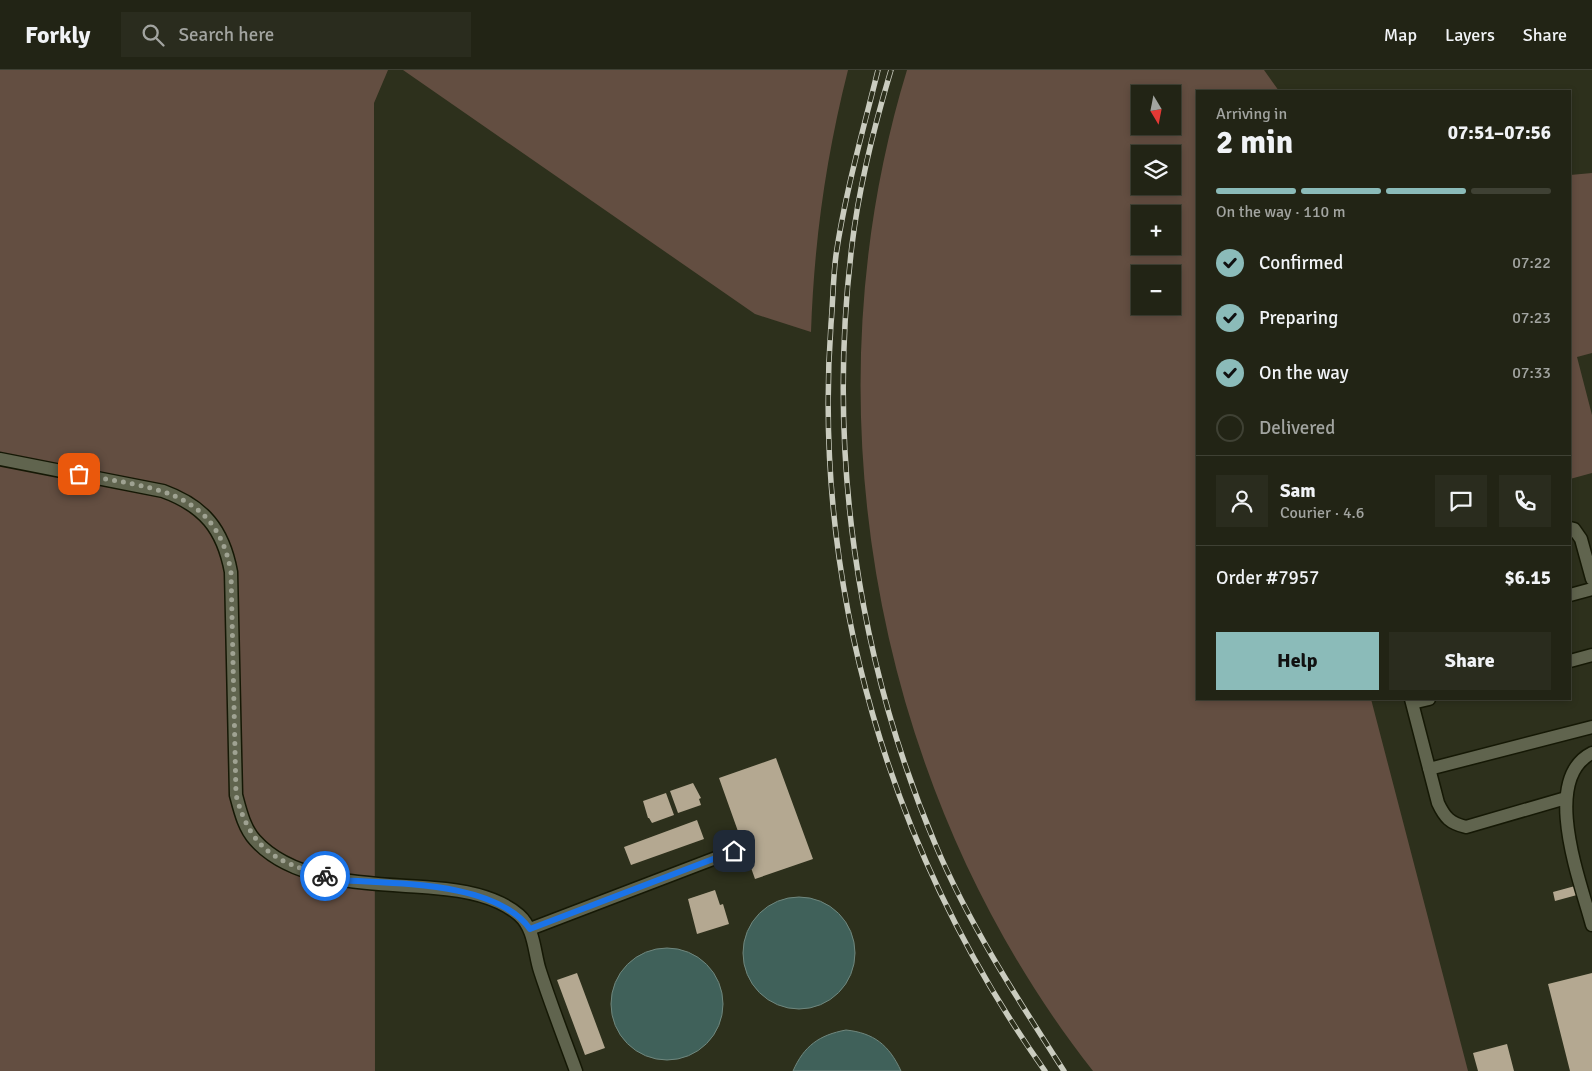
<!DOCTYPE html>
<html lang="en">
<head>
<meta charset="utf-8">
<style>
  body { margin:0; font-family:Signika,sans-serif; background:#2a2c1e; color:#f1f3f6; height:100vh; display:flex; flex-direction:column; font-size:19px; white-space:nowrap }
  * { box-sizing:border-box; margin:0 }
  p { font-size:16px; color:#a2a4a0 }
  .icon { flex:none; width:28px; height:28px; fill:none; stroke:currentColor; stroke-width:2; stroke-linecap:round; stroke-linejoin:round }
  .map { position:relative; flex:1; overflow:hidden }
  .side { position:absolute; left:1196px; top:20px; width:375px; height:610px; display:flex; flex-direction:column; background:#222415; border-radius:0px; box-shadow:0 2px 8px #0003,0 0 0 1px #3f4134 }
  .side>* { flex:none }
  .needle { width:32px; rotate:170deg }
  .tools { position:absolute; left:1131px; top:15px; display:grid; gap:10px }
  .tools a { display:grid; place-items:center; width:50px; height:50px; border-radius:0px; background:#222415; box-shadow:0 2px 8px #0003,0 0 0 1px #3f4134; font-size:25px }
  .pin { position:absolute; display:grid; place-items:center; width:42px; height:42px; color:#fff; margin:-21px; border-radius:10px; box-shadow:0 2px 8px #0006 }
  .courier { position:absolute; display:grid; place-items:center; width:50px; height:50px; margin:-25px; border:4px solid #1a73e8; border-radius:50%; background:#fff; color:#222; box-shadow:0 1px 6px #0007 }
  .overview em { font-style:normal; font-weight:800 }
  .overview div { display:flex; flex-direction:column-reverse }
  .overview { display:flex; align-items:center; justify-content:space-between; height:85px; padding:0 20px }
  h1 { font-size:32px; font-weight:800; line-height:38px }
  .bar { display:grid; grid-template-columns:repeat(4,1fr); gap:8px 5px; align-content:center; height:60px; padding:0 20px }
  .bar i { height:6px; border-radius:4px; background:#3f4134 }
  .bar .on { background:#8bbbb9 }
  .bar p { grid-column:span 4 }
  .line { display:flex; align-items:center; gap:12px; padding:0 20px; border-top:1px solid #3f4134 }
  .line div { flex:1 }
  .round { display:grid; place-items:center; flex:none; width:52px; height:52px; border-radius:0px; background:#2a2c1e }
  ol { padding:0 20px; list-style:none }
  li { display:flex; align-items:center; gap:15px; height:55px }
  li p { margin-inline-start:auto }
  li .icon { padding:5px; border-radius:50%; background:#8bbbb9; color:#111; stroke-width:4 }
  li:last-child { color:#a2a4a0 }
  li i { width:28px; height:28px; border:2px solid #3f4134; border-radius:50% }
  .cta { display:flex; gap:10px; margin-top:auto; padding:10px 20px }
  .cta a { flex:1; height:58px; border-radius:0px; background:#8bbbb9; color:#111; font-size:20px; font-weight:800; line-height:58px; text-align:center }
  .cta a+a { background:#2a2c1e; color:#f1f3f6 }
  header { display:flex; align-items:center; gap:30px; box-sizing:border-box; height:70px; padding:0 25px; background:#222415; border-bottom:1px solid #3f4134 }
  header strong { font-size:24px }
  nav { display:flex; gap:28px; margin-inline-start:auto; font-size:18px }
  .search { width:350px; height:45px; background:#2a2c1e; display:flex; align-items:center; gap:12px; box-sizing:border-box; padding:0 18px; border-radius:0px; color:#a2a4a0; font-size:19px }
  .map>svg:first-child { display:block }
  .green { fill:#634e41; fill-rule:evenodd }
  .water { fill:#40615a; stroke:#6f877e }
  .building { fill:#b4a891 }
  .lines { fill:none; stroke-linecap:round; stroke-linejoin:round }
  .lane-casing { stroke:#151805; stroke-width:15 }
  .lane { stroke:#60644e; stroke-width:12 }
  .rail-casing { stroke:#caccbf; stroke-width:5.5 }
  .rail { stroke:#2d301c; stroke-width:4; stroke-dasharray:11; stroke-linecap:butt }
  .done { stroke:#9fa292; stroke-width:5; stroke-dasharray:0 9 }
  .route { stroke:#1a73e8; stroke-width:6 }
</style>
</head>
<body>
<header>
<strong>Forkly</strong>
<div class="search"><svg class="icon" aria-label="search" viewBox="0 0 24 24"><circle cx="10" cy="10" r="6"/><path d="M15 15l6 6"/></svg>Search here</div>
<nav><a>Map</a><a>Layers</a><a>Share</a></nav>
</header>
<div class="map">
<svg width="1592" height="1001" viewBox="0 0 1592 1001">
  <rect width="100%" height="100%" fill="#2d301c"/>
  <path class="green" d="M 0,0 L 388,0 L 374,33 L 375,1001 L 0,1001 Z
    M 403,0 L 848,0 C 826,87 814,172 811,262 L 755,244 Z
    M 907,0 L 1264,0 L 1279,21 L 1198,21 L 1198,629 L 1371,629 L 1468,1001 L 1093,1001 C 875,724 804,337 907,0 ZM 1140,24 L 1172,24 L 1172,56 L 1140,56 ZM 1140,84 L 1172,84 L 1172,116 L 1140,116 ZM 1140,144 L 1172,144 L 1172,176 L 1140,176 ZM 1140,204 L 1172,204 L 1172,236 L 1140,236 Z
    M 1592,103 L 1592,283 L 1577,287 L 1592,345 L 1592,403 L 1570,409 L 1570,105 Z"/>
  <path class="water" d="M743 883a56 56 0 1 1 112 0a56 56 0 1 1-112 0Z
    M611 934a56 56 0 1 1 112 0a56 56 0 1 1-112 0Z
    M 846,960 C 874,963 889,975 901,1001 L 793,1001 C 804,976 819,965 846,960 Z"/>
  <path class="building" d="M 776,688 L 813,789 L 755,809 L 719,708 Z
    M 693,713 L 701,728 L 699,729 L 701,735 L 678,743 L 670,721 Z
    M 666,723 L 674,745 L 652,753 L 649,748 L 648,748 L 643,731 Z
    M 697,750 L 704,769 L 631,795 L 624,777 Z
    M 1575,816 L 1577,825 L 1555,831 L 1553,822 Z
    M 715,820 L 720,835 L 723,834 L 729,854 L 697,864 L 688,829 Z
    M 577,903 L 605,978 L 585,985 L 557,910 Z
    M 1592,903 L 1592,1001 L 1570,1001 L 1548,914 Z
    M 1507,974 L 1514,1001 L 1478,1001 L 1473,983 Z"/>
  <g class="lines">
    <g class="lane-casing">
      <path id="lane" d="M 0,389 L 163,421 C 204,436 223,459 231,502 L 236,725 C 240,740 244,758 255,770 C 296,816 378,813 434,818 C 462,820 497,826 519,845 C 535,859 534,883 540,901 C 551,935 564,968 576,1001
        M 1570,458 L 1574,459 L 1581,469 L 1592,509
        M 1570,525 L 1592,519
        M 1570,591 L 1592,585
        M 1411,629 L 1438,733 C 1445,748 1450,753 1466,757 L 1566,728
        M 1412,633 L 1429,629
        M 1592,683 C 1540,709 1581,813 1592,855
        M 1429,699 L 1592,657
        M 530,859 L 734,781"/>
    </g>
    <use href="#lane" class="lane"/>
    <g class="rail-casing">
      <path id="rail" d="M 878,0 C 863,61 845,123 836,185 C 833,208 833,231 831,254 C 812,520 891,784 1045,1001
        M 891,0 C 874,57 859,116 852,175 C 827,379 856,587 936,776 C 970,856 1017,928 1064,1001"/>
    </g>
    <use href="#rail" class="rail"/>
  </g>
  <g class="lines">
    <path class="done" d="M 79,404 C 148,418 216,417 231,502 L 236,725 C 250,778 275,792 325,806"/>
    <path class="route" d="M 325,806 L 340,810 C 395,814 495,811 530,859 L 734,781"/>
  </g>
</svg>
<div class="tools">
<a><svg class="needle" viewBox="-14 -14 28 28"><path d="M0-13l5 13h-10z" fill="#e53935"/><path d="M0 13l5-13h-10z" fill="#a2a4a0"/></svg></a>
<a><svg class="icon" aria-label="layers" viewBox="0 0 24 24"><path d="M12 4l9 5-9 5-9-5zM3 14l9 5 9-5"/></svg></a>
<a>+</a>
<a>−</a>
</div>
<div class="pin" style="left:79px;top:404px;background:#ea580c"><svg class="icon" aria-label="bag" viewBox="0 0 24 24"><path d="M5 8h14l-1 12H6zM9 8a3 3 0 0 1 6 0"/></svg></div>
<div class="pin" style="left:734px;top:781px;background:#1f2937"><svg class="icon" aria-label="home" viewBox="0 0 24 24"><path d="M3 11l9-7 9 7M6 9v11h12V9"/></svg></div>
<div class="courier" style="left:325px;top:806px"><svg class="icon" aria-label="bike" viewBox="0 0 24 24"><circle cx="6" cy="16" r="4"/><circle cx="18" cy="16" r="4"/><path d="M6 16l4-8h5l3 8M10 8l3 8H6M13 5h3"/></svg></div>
<section class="side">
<div class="overview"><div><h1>2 min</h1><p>Arriving in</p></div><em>07:51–07:56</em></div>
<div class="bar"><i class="on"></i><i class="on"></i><i class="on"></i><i></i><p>On the way · 110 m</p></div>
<ol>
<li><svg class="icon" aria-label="check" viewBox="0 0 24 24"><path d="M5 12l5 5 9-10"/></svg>Confirmed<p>07:22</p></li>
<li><svg class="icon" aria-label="check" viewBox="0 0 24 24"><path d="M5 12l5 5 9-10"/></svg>Preparing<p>07:23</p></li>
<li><svg class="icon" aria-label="check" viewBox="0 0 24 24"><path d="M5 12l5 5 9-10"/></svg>On the way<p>07:33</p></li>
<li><i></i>Delivered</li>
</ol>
<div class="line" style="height:90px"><a class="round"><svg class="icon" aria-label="person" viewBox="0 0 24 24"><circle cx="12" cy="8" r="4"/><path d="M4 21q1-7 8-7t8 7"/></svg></a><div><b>Sam</b><p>Courier · 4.6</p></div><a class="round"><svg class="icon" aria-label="chat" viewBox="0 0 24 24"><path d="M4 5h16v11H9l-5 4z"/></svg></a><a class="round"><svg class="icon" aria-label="phone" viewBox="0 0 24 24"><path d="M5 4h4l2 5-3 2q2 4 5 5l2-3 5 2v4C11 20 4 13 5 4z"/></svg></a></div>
<div class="line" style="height:65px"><div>Order #7957</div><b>$6.15</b></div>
<div class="cta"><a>Help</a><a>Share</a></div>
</section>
</div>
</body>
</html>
